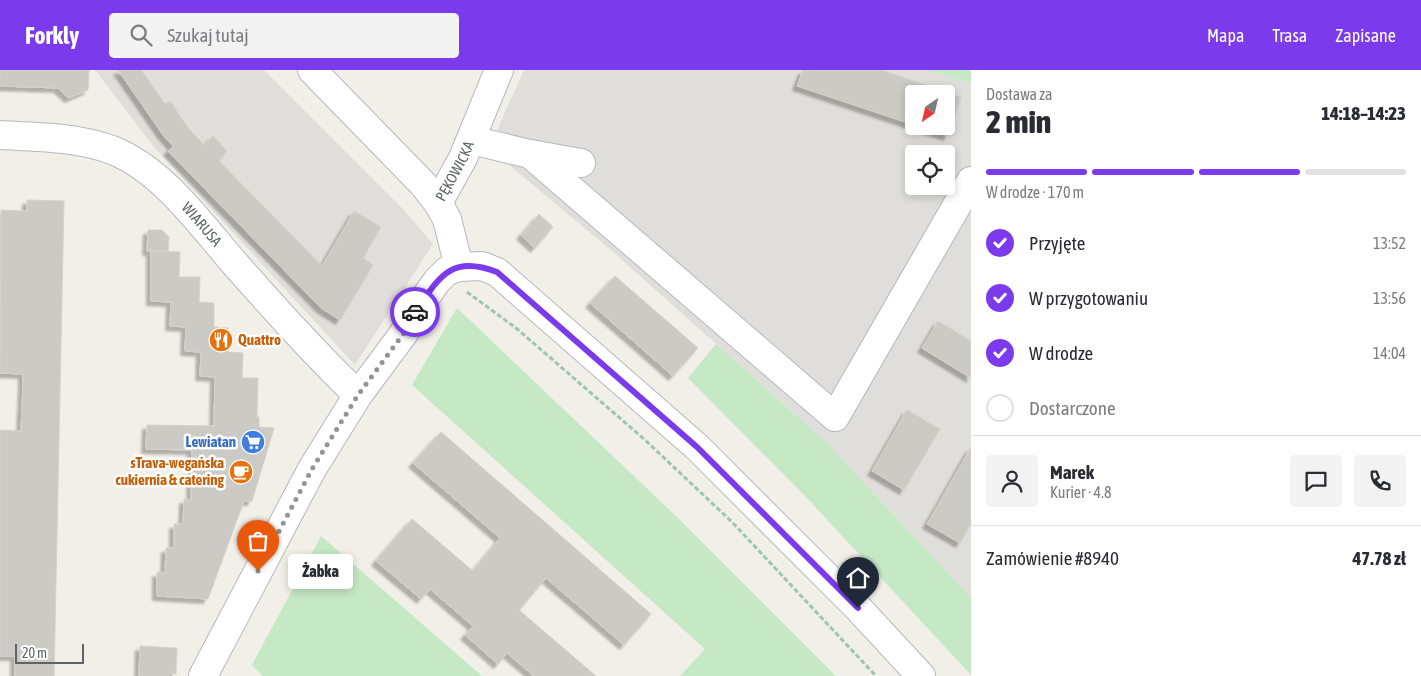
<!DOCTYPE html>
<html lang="pl">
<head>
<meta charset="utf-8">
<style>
  body { margin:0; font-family:"Asap Condensed",sans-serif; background:#f2f2f3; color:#2b2b33; height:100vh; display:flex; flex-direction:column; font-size:19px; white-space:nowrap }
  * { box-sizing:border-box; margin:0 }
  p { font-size:16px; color:#7c7c81 }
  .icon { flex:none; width:28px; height:28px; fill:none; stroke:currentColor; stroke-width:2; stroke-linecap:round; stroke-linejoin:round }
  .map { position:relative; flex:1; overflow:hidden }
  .side { display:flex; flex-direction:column; background:#fff; width:450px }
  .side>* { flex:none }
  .needle { width:32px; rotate:214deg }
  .buttons { position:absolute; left:905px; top:15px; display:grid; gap:10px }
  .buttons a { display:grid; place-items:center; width:50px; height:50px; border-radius:5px; background:#fff; box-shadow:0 2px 8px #0003; font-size:25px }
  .scale { position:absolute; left:15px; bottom:12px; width:69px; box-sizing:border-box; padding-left:5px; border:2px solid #5f6368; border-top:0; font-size:14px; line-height:18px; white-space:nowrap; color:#5f6368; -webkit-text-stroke:4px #fff; paint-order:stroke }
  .pin { position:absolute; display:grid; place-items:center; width:42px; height:42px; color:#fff; margin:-51px -21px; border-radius:50% 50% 50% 0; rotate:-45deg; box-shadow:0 0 5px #0007 }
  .pin .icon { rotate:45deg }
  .courier { position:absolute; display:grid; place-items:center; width:50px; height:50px; margin:-25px; border:4px solid #7c3aed; border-radius:50%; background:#fff; color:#222; box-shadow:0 1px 6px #0007 }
  .bubble { position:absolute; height:35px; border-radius:5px; background:#fff; box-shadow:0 2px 8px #0003; font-size:16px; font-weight:800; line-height:35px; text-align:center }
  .summary em { font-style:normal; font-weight:800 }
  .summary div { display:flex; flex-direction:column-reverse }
  .summary { display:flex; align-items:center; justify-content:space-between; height:85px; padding:0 15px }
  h1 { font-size:32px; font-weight:800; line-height:38px }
  .bar { display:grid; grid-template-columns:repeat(4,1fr); gap:8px 5px; align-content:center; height:60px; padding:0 15px }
  .bar i { height:6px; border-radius:4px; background:#e1e1e2 }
  .bar .on { background:#7c3aed }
  .bar p { grid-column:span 4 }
  .line { display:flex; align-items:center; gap:12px; padding:0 15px; border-top:1px solid #e1e1e2 }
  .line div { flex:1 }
  .round { display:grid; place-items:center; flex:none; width:52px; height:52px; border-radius:5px; background:#f2f2f3 }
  ol { padding:0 15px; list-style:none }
  li { display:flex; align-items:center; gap:15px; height:55px }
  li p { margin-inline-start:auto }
  li .icon { padding:5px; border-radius:50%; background:#7c3aed; color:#fff; stroke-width:4 }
  li:last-child { color:#7c7c81 }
  li i { width:28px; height:28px; border:2px solid #e1e1e2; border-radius:50% }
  header { display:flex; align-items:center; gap:30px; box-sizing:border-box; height:70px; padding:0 25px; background:#7c3aed; color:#fff }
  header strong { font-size:24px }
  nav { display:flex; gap:28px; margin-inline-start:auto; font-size:18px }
  .search { width:350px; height:45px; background:#f2f2f3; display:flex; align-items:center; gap:12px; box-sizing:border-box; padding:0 18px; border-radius:5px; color:#7c7c81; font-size:19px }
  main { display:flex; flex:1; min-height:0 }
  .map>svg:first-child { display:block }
  .industrial { fill:#e0deda; fill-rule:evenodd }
  .grass { fill:#c5e8c5 }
  .building { fill:#cccac5; stroke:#d6d1c6; filter:url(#shadow) }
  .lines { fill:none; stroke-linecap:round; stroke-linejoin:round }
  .minor-casing { stroke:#b5b8bc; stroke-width:30 }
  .path { stroke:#9cc7a9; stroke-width:3; stroke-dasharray:5 2.5; stroke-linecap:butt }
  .minor { stroke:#fff; stroke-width:28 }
  .done { stroke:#929495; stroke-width:5; stroke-dasharray:0 9 }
  .route { stroke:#7c3aed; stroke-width:6 }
  .labels { text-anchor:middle; stroke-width:5; stroke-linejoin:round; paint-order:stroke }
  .street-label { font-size:15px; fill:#5f6368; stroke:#fff }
  .food-label { font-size:15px; font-weight:bold; fill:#c56008; stroke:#fff; text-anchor:start }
  .shop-label { font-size:15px; font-weight:bold; fill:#366cbe; stroke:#fff; text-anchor:end }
</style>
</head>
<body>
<header>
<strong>Forkly</strong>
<div class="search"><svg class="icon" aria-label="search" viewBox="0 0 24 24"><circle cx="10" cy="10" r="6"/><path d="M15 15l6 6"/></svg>Szukaj tutaj</div>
<nav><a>Mapa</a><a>Trasa</a><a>Zapisane</a></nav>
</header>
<main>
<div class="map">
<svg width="971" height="606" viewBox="0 0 971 606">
  <defs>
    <filter id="shadow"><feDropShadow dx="-4.5" dy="4.5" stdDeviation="1" flood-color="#0004"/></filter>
  </defs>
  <rect width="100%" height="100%" fill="#f1efe8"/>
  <path class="industrial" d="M 95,0 L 264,0 L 403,139 L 433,174 L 355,295 L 154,77 Z
    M 524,0 L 927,0 L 971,13 L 971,528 L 827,373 L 612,181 L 489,78 ZM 914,24 L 946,24 L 946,56 L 914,56 ZM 914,84 L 946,84 L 946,116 L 914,116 Z"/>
  <path class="grass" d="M 927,0 L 971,0 L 971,13 Z
    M 457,238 L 678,448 L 836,606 L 680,606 L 705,579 L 412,315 Z
    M 716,274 L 827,373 L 971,528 L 971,605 L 807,428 L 688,308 Z
    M 321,466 L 482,606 L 263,606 L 252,595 Z"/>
  <path class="building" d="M 0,0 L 89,0 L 88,20 L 69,28 L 58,18 L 0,16 Z
    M 118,0 L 141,0 L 165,34 L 170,31 L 188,58 L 204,75 L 213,66 L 227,81 L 218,90 L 322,196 L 354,141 L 381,157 L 363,188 L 373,195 L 340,250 L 321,238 L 168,81 L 173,76 L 163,65 Z
    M 803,0 L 881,0 L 961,27 L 948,66 L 918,56 L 946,56 L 946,24 L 914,24 L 914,55 L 797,16 Z
    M 27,130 L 64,131 L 54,606 L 15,606 L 15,586 L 0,586 L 0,360 L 21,361 L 23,314 L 23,304 L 0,303 L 1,140 L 27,141 Z
    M 539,144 L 553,157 L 535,178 L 521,165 Z
    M 148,160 L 162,160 L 169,167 L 168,181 L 147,181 Z
    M 151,181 L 180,182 L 179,207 L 200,207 L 199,232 L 214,233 L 214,257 L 228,258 L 228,282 L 243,283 L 242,308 L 258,308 L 257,347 L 259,347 L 259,357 L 274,358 L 252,431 L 244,431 L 208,529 L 157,526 L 157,502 L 165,503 L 166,478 L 174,478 L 174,454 L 183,454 L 184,429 L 191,430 L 192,380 L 146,379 L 147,355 L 214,356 L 215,307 L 200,306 L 201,282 L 185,281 L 186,257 L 170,256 L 171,232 L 151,231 Z
    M 615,206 L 698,278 L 673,306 L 590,233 Z
    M 938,251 L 971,271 L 971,308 L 922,278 Z
    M 907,340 L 940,359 L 904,420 L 872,401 Z
    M 441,362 L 651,544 L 624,575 L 546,508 L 519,540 L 596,606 L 534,606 L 507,583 L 498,594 L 465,565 L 473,556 L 430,519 L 421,529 L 376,491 L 412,449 L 473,501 L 500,468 L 413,393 Z
    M 971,377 L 971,454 L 960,473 L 927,454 Z
    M 140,576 L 177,578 L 176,604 L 169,603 L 169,606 L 139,606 Z"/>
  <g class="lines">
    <g class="minor-casing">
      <g id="minor">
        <path d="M 312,0 L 423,114 L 438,133"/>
        <path id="s1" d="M 0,65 C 38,67 76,67 112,80 C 163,100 201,155 236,195 C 276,240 315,284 358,325"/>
        <path d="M 471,70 L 530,84 L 581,93"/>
        <path d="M 530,84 L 835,347 L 971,111"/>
        <path id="s2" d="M 459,197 L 447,149 L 438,133 L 463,88 L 499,0"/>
        <path d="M 203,606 L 312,399 L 358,325 L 404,263 L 410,249 L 437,211 L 447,201 L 459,197 L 482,196 L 497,202 L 697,377 L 858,538 L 921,606"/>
      </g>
    </g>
    <path class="path" d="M 467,222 L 516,258 L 644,369 L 732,452 L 876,606"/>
    <use href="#minor" class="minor"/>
  </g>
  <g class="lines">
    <path class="done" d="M 258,501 L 312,399 L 358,325 L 404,263 L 410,249 L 415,242"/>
    <path class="route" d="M 415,242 C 439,208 450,184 497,202 L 697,377 L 858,538"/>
  </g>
  <defs>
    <g id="restaurant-disc" transform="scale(1.25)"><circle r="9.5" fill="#e8710a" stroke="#fff"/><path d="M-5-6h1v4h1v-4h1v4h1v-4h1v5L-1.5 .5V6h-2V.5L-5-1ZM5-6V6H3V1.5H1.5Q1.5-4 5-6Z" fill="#fff"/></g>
    <g id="supermarket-disc" transform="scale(1.25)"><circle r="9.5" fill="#3f7fe0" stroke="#fff"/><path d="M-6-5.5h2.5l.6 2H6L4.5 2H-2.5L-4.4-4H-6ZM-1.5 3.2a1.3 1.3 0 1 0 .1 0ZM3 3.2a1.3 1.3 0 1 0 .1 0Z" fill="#fff"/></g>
    <g id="cafe-disc" transform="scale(1.25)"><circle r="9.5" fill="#e8710a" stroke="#fff"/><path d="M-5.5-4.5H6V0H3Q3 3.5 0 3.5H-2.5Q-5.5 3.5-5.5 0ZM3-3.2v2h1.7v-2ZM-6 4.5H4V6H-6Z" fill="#fff"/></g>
  </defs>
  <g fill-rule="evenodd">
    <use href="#restaurant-disc" x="221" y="270"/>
    <use href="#supermarket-disc" x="253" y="372"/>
    <use href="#cafe-disc" x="241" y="402"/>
  </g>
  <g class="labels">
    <g class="street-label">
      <text dy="5" stroke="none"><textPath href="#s2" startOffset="104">PĘKOWICKA</textPath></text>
      <text dy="5" stroke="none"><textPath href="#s1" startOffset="231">WIARUSA</textPath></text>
    </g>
    <g class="food-label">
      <text x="238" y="275">Quattro</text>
      <text x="224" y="398" text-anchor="end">sTrava-wegańska<tspan x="224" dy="17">cukiernia &amp; catering</tspan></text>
    </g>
    <g class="shop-label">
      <text x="236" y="377">Lewiatan</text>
    </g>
  </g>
</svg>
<div class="buttons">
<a><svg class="needle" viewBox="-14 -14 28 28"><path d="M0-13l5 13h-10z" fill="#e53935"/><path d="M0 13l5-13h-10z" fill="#7c7c81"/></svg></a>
<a><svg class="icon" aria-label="locate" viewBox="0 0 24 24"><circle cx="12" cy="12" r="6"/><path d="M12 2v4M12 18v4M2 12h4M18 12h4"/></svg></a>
</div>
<div class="scale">20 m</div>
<div class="pin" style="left:258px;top:501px;background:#ea580c"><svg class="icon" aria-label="bag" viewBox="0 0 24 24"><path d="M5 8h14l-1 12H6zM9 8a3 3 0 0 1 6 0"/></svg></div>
<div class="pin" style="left:858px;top:538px;background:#1f2937"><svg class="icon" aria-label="home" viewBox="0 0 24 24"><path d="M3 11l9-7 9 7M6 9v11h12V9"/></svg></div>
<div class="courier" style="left:415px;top:242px"><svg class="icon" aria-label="car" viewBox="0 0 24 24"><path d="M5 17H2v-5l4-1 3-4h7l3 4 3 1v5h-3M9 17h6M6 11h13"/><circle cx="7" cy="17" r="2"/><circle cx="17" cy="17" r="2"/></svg></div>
<div class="bubble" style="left:288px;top:484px;width:65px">Żabka</div>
</div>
<section class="side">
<div class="summary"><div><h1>2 min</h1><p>Dostawa za</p></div><em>14:18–14:23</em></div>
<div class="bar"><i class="on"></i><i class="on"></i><i class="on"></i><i></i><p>W drodze · 170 m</p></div>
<ol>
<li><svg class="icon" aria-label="check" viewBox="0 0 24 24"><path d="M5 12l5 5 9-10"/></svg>Przyjęte<p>13:52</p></li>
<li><svg class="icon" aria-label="check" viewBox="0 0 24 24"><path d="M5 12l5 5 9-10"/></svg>W przygotowaniu<p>13:56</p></li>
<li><svg class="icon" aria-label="check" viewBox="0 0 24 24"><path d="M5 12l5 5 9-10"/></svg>W drodze<p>14:04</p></li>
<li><i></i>Dostarczone</li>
</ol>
<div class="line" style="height:90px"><a class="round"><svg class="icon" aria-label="person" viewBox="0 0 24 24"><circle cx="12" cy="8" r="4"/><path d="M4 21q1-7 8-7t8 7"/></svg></a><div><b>Marek</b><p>Kurier · 4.8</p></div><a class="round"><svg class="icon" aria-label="chat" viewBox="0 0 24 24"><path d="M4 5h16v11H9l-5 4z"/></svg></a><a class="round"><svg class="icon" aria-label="phone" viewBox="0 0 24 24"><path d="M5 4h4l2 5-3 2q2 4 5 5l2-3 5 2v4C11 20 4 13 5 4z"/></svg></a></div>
<div class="line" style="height:65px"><div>Zamówienie #8940</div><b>47.78 zł</b></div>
</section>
</main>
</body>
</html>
